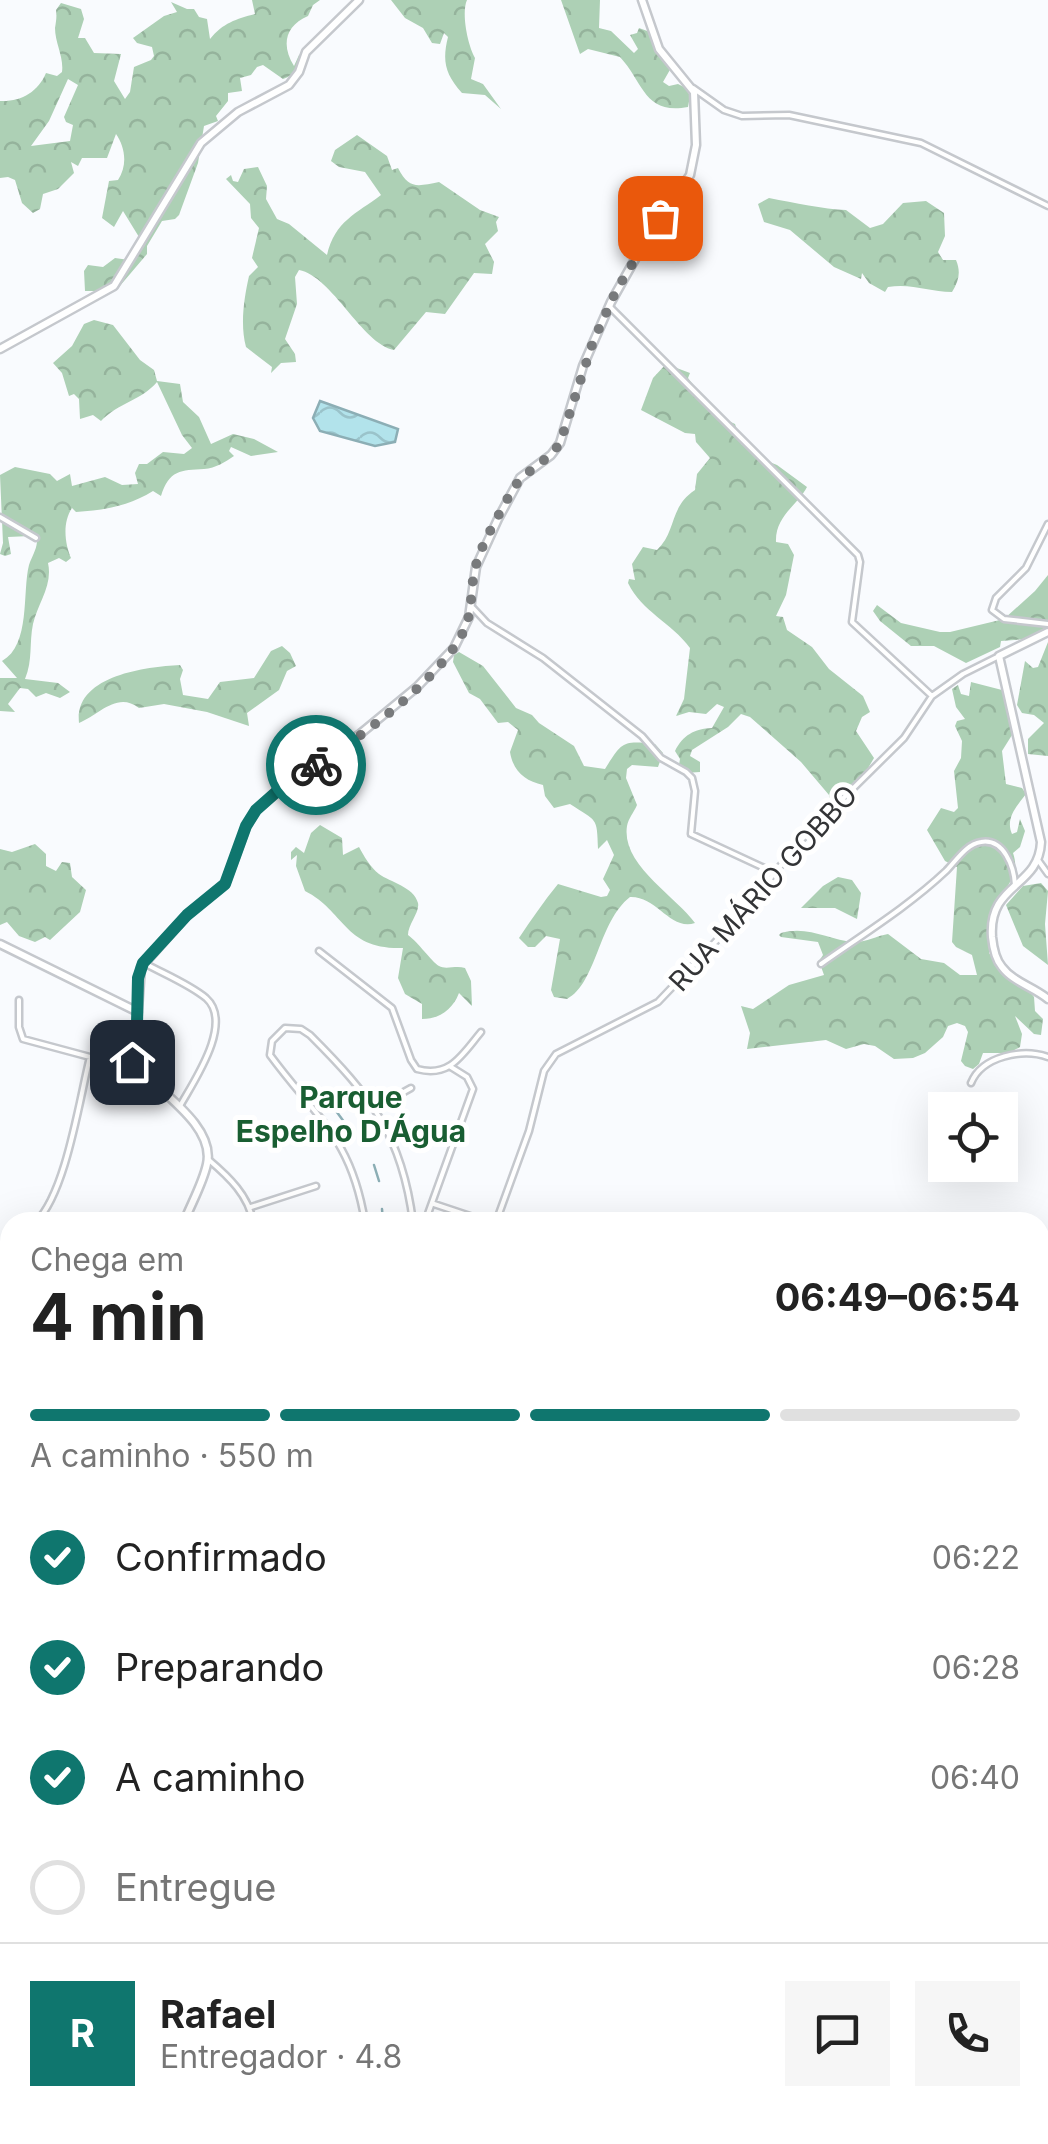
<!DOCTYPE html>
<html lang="pt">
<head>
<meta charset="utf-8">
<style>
  body { margin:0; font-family:Inter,sans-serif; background:#f6f6f6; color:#222; height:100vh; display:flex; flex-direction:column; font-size:38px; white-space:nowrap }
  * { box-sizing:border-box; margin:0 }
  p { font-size:32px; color:#767676 }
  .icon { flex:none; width:55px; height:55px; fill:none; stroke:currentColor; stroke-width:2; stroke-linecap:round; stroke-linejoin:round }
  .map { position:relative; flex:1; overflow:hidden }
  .drawer { position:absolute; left:0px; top:1212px; width:1050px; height:932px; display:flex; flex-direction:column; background:#fff; border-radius:30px 30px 0 0; box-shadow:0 10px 40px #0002 }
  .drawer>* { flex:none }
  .tools { position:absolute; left:928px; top:1092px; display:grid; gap:20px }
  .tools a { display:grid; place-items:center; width:90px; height:90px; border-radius:0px; background:#fff; box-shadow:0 10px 40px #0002; font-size:50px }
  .pin { position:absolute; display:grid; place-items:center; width:85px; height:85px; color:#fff; margin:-42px; border-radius:20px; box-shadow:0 5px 15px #0006 }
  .courier { position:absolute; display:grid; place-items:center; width:100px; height:100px; margin:-50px; border:8px solid #0f766e; border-radius:50%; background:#fff; color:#222; box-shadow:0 2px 12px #0007 }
  .overview em { font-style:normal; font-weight:700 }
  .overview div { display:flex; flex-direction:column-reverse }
  .overview { display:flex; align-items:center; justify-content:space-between; height:170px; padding:0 30px }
  h1 { font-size:65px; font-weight:700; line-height:75px }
  .bar { display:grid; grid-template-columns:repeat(4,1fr); gap:15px 10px; align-content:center; height:120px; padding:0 30px }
  .bar i { height:12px; border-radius:8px; background:#e0e0e0 }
  .bar .on { background:#0f766e }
  .bar p { grid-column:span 4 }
  .line { display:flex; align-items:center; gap:25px; padding:0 30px; border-top:2px solid #e0e0e0 }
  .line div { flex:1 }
  .round { display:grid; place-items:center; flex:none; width:105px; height:105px; border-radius:0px; background:#f6f6f6 }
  ol { padding:0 30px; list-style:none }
  li { display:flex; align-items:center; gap:30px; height:110px }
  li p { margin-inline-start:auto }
  li .icon { padding:10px; border-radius:50%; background:#0f766e; color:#fff; stroke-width:4 }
  li:last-child { color:#767676 }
  li i { width:55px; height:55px; border:5px solid #e0e0e0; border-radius:50% }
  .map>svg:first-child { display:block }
  .forest { fill:url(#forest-crowns); fill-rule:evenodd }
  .water { fill:url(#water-waves); stroke:#8caeb5; stroke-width:2.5 }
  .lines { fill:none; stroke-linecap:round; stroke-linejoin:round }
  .stream { stroke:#8caeb5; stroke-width:2.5 }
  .street-casing { stroke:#c5c8cd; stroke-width:9 }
  .secondary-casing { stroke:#c5c8cd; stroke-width:11 }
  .highway-casing { stroke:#d6d6d7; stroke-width:15 }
  .street { stroke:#fff; stroke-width:4 }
  .secondary { stroke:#fff; stroke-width:6 }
  .highway { stroke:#d87d36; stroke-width:10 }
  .done { stroke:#787a7c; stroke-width:10; stroke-dasharray:0 18 }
  .route { stroke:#0f766e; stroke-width:12 }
  .labels { text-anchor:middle; stroke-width:10; stroke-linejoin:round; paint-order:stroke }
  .street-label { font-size:28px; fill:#333436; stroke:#fff }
  .neighbourhood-label { font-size:30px; font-weight:bold; fill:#195e32; stroke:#fff }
</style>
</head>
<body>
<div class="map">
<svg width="1048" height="2144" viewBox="0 0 1048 2144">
  <defs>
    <pattern id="forest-crowns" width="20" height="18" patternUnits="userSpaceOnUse" patternTransform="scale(2.5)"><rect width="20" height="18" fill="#add0b5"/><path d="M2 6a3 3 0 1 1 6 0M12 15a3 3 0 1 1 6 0" fill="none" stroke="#95b39c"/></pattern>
    <pattern id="water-waves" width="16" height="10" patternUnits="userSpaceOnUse" patternTransform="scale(2.5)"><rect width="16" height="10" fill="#b2e3eb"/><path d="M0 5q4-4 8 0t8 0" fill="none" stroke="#9ac3ca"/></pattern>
  </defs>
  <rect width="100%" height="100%" fill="#f9fbfe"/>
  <path class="forest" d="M 252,0 L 320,0 L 313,5 L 308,16 C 285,26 281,45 294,66 L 299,55 L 304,52 C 300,64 296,75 283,79 L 263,65 L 257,67 L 251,75 L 240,78 L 242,91 L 228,93 L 228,101 L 216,116 L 218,121 L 204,126 L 198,163 L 179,215 L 175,219 L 162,221 L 147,246 L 147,254 L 119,287 L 99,297 L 97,291 L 85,291 L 84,271 L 88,265 L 103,267 L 115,258 L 129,260 L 139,237 L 123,211 L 114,227 L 102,218 L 109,181 L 118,180 C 128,165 125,147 116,134 L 107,158 L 82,158 L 78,166 L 71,162 L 74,173 L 58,189 L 43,194 L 40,209 L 33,213 L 22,203 L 15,180 L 8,177 L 0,178 L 0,101 C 21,102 38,92 46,73 L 57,76 L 62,72 C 64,57 55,43 55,28 C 56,22 57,16 56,10 L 61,3 L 81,9 L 84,19 L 78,38 L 85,38 L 94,53 L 121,54 L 114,81 L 125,99 L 130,92 L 134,67 L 151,60 L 154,56 L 152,47 L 137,43 L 133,38 L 164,16 L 177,12 L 171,2 L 187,9 L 194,9 L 199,17 L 207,19 L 210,39 C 223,23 236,19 255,14 ZM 68,79 L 78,85 L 64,117 L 66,122 L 73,125 L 70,141 L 31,146 L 49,121 Z
    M 391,0 L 467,0 C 461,13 468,46 475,58 L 471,79 L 483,84 L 501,109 L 485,95 L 462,93 C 445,74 442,61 448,37 L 444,33 L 440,44 L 432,43 L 423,28 L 405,18 Z
    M 561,0 L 600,0 L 599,28 L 611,31 L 634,53 L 638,49 L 630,35 L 637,33 L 639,28 L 650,32 L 671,68 L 663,82 L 669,86 L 678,84 L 686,88 L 690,96 L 688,107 C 644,115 644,83 620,57 L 588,49 L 580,54 Z
    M 357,135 L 387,156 L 392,170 L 398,168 C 409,190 418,186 439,182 L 480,210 L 499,217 L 496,222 L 498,231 L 485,244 L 494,262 L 492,274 L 474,273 L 445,314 L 426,312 L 394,350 C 362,344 332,276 299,270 L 295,277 L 297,304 L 285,339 L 295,354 L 296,362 L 281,363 L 271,373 L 272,367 L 246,347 C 240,325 244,298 249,276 L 258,267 L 252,258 L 259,228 L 251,218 L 250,204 L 226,179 L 231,175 L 233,181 L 238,182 L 244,169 L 258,167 L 267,186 L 266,199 L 277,219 L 289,224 L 327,255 C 335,221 356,214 381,195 L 365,172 L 339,167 L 331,161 L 335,150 Z
    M 769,198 C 795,203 823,209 846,210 L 870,228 L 883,224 L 903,203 L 926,201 L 944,213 L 945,236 L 938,252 L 943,260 L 956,260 C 961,272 959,281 952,292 C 929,292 912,283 888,287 L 885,292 L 869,283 L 862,273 L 861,279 L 834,267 L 790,230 L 764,222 L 758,204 Z
    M 94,320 L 113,325 L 140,360 L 154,370 L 157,381 L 180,384 L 183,402 L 199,417 L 211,444 L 233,434 L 254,439 L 278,452 L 251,456 L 231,447 L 229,451 L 234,456 C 225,462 216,468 204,469 C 181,470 169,470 161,496 L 153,491 C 129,506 105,510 76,512 L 72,508 C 62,523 65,544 71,558 L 66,562 L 59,558 L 48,563 C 53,585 38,603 33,624 C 29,643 33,660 25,679 L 58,683 L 70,692 L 60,698 L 46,693 L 36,697 L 28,689 L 20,688 L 8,704 L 15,712 L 0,711 L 0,678 L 17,678 L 2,661 C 31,645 22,592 29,565 C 32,556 36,551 37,542 L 30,536 L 8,537 L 11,554 L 5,556 L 0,554 L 3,543 L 0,475 L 15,467 L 50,474 L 57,481 L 70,474 L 72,486 L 105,477 L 122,485 L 138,484 L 135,473 L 139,464 L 147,464 L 163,452 L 184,454 L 192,448 L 182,435 L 157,382 C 142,400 118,403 101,421 L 93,415 L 80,419 L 79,399 L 74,394 L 69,396 L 62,373 L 53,363 L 72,346 L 84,324 Z
    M 666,364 L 690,373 L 688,378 C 696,389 708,402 712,413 L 735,424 L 742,445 L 748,445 L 757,457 L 777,465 L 807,487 C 797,506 775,516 776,542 L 788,544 L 794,555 L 786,595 L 776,616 L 783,617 L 787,630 L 812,647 L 829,669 L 863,696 L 870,712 L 862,717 L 856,731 L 874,758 L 861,780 L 830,810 L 829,795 L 801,762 L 750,717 L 741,714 L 728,727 L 692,750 L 690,756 L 700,762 L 700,772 L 685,773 L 679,765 L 680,759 L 675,751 C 683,735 694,729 712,728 L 724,707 L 717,704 L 706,714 L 689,712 L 676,716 L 684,699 L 690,648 C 671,622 642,612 628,583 L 629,579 L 635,580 L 632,564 L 643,547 L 657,550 C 677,531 669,507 695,490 L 697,474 L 710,458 L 696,442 L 695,434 L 685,433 L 641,410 L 653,378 Z
    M 1048,575 L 1048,626 L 1027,639 L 1001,641 L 1000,647 L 966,663 L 934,646 L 911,646 L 880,621 L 873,611 L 877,605 L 901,623 L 940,632 L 950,632 L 1004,619 L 1035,591 Z
    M 1048,642 L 1048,756 L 1028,754 L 1028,739 L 1044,723 L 1034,715 L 1022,713 L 1017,705 L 1025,661 L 1033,668 L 1038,667 Z
    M 282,646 L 290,653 L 296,666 L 287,671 L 279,690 L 247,713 L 249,726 L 207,712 L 164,704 L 139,708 C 117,691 99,715 79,723 C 74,676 144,667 180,665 L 183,670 L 180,679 L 183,695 L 208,699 L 220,682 L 254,678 L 271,651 Z
    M 459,652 L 483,666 L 516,708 L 532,715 L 539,723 L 574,746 L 584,766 L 605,769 C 622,742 622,740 655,744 L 663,753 L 658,767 L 632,765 L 627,769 L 626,778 L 637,805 C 634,812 628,819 627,826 C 621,865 676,896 695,923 C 670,931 657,896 630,897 C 598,922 597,983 567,999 L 554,997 L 551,990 L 560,939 L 546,936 L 535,947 L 528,947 L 519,938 C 531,920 544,901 558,884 L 601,897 L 607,896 L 610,890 L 603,879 L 614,855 L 607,840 L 598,849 C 597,816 597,822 570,804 L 554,808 L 545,796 L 543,785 C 525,781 513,771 510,752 L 518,730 L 508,722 L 498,723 L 480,699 L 469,693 L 453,662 L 454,655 Z
    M 971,682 L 1002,690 L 1006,696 L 1013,727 L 1012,735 L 1002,751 L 1006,784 L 1022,788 L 1026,794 C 1017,806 1005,818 1012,834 L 1017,832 L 1020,819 L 1025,831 L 1020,847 L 1013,853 C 1021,876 1005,885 998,905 C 994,921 995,938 989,953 L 1006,975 L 1028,989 L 1034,997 L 1035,1011 L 1043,1019 L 1041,1035 L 1034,1034 L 1015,1016 L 1022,1034 L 1020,1047 L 1009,1053 L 983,1053 L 979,1064 L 973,1069 L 965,1066 L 961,1061 L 968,1032 L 965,1026 L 957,1023 L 948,1026 L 943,1037 L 925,1053 L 913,1058 L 894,1059 L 875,1046 L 864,1044 L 846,1049 L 826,1040 L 747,1049 L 750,1033 L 741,1006 L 753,1009 L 789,985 L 824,975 L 819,961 L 823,955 L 818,942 L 781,937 L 779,935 L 781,933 C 808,925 828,940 855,942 C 867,942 876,936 888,934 L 921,959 L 944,963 L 960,975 L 977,975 L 972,955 L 956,947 L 952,942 L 957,867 L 945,861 L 927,830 L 941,808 L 954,812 L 958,808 L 954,771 L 961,758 L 962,741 L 955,726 L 957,721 L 965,719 L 956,707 L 952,689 L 958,685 L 961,694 L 969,696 Z
    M 320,825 L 342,838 L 343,855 L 359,847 C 364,856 370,867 379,874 C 390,882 414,887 418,903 C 420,912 408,924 408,935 C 418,942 431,961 439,966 C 446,970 456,965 465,968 L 471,981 L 472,1006 L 459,993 C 453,1009 440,1019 422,1019 L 422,1004 L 405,994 L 398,978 L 403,948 C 344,950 345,911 305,891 L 296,866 L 297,855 L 291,860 L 291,852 L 296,847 L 304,853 L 311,833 Z
    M 35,844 L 46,854 L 46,866 L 56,871 L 62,862 L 70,863 L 72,877 L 86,890 L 80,912 L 50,940 L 45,937 L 35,942 L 19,936 L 7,922 L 0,925 L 0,849 L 12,852 Z
    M 838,877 L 852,880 L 861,893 L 857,919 L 835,908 L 801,908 L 823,886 Z
    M 1041,883 L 1048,891 L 1045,924 L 1048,965 L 1023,946 L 1006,905 L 1023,886 Z
    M 10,1614 L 10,1835 L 0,1845 L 0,1620 L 7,1618 Z
    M 0,1944 L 3,1945 L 3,1966 L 10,1970 L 10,2070 L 0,2068 L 4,2059 L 0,2060 Z
    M 421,2135 L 448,2135 L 455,2140 L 471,2135 L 681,2135 L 688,2144 L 419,2144 Z"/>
  <path class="water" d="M 320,401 L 398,429 L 395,442 L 375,446 L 320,431 L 313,418 Z"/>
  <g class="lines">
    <path class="stream" d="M 317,1085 L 350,1130
      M 374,1165 L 379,1181
      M 382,1209 L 383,1222
      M 0,1485 L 10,1486"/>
    <g class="street-casing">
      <path id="street" d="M 693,88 L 724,110 L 742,116 L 789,115 L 921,143 L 1048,206
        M 609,306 L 858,555 L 860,562 L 852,622 L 932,696
        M 0,517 L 36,538
        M 1048,524 L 1026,568 L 996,598 L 992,610 L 1004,619 L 1048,624
        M 473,608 L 487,623 L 543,658 L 642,736 L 661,758 L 686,772 L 692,778 L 695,791 L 691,834 L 775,873
        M 1038,860 L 1048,874
        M 319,951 L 392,1008 L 411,1060 L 417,1069 C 450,1078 462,1055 481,1032
        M 144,963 C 164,974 189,984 206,998 C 234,1023 194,1081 180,1106
        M 821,964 C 862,935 909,906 946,871 C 956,861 966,844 981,842 C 1004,838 1014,867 1015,885
        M 19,1000 L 19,1027 L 23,1039 L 90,1057 L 132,1063
        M 971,1083 C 982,1056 1023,1048 1048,1057
        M 375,1108 L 411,1088
        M 209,1160 C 229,1177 249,1196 253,1222
        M 434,1204 L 476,1218
        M 251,1207 L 316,1186
        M 36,1222 C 66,1192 79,1101 90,1057
        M 365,1222 C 351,1137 317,1119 270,1055 L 272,1041 L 285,1028 L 301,1029 L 310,1035 C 371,1096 402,1135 413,1222
        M 425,1222 L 473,1089 L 467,1077 L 451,1067
        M 496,1222 L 529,1131 L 544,1071 L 556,1054 L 658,1002 L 740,916 L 802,839 L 904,738 L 932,696 L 963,674 L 999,656
        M 1040,1299 L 1048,1314
        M 1040,1463 L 1048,1467
        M 1040,1543 L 1048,1508
        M 0,1951 L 10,1955
        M 0,2035 L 10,2039"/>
    </g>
    <g class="secondary-casing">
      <path id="secondary" d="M 0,349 L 114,286 L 201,143 L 238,112 L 289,85 L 299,72 L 306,52 L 359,0
        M 1048,632 L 999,656 L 1041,842 C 1039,888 988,883 992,937 C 993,947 995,959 1002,967 C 1013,982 1034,987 1048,999
        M 0,944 L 138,1012
        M 184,1222 C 191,1204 203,1183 207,1164 C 216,1123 151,1087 130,1059 L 137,1024 L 141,967 L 187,915 L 225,884 L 246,827 L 256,810 L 282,787 L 360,734 L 417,687 L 454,648 L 469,617 L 476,567 L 498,519 L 520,478 L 551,455 L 560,443 L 583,366 L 611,302 L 648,236 L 690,175 L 696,145 L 694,92 L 659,49 L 642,0
        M 95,2144 L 101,2135"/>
    </g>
    <g class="highway-casing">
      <path id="highway" d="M 0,1398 L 10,1398
        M 1040,1477 L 1048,1481
        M 1040,1485 L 1048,1489"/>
    </g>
    <use href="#street" class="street"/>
    <use href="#secondary" class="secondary"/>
    <use href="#highway" class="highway"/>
  </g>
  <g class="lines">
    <path class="done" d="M 316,765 C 358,740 445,675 464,630 C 473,611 470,590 475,569 C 481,543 499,516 511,492 C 523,471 547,463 560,443 L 593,342 L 616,291 L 660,218"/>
    <path class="route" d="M 132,1062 L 130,1052 L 137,1024 L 138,978 L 143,963 L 187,915 L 225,884 L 246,826 L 256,810 L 282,787 L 316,765"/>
  </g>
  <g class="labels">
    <g class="street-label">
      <text transform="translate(763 888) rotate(-48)" y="10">RUA MÁRIO GOBBO</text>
    </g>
    <g class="neighbourhood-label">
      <text x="351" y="1108">Parque<tspan x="351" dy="34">Espelho D'Água</tspan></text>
    </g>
  </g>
</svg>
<div class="tools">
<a><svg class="icon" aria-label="locate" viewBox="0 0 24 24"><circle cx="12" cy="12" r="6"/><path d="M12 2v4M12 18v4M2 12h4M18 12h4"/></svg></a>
</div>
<div class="pin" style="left:660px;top:218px;background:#ea580c"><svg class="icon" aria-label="bag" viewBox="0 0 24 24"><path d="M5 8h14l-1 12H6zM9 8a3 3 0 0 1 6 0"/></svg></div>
<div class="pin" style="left:132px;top:1062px;background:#1f2937"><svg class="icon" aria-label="home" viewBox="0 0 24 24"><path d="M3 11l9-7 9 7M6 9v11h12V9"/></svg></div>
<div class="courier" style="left:316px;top:765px"><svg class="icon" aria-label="bike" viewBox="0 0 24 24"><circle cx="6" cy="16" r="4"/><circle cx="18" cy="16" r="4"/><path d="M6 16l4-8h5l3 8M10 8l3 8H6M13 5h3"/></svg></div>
<section class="drawer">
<div class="overview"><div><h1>4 min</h1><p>Chega em</p></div><em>06:49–06:54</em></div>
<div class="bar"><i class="on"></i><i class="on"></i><i class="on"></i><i></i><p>A caminho · 550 m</p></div>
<ol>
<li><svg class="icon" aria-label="check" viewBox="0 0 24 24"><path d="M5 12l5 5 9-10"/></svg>Confirmado<p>06:22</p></li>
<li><svg class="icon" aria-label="check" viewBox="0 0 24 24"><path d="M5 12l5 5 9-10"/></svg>Preparando<p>06:28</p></li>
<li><svg class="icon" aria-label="check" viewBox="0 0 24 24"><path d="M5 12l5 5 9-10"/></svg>A caminho<p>06:40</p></li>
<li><i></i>Entregue</li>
</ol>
<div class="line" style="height:180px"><b class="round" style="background:#0f766e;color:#fff">R</b><div><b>Rafael</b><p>Entregador · 4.8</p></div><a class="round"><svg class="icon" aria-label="chat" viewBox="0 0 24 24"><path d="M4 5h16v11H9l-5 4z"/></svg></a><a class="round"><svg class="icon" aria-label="phone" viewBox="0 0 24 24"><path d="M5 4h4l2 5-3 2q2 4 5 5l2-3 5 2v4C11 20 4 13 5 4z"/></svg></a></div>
</section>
</div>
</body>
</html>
